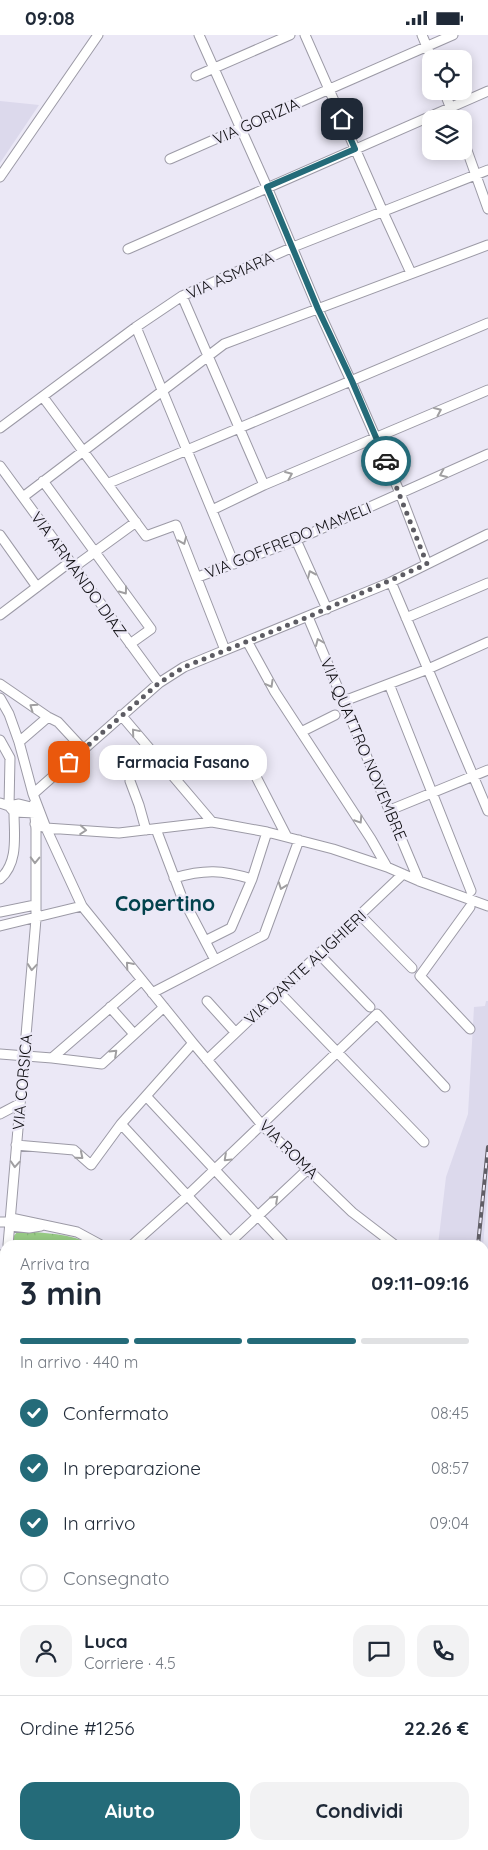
<!DOCTYPE html>
<html lang="it">
<head>
<meta charset="utf-8">
<style>
  body { margin:0; font-family:Quicksand,sans-serif; background:#f2f2f3; color:#1f2937; height:100vh; display:flex; flex-direction:column; font-size:19px; white-space:nowrap }
  * { box-sizing:border-box; margin:0 }
  p { font-size:16px; color:#747a83 }
  .icon { flex:none; width:28px; height:28px; fill:none; stroke:currentColor; stroke-width:2; stroke-linecap:round; stroke-linejoin:round }
  .map { position:relative; flex:1; overflow:hidden }
  .sheet { position:absolute; left:0px; top:1205px; width:489px; height:610px; display:flex; flex-direction:column; background:#fff; border-radius:15px 15px 0 0; box-shadow:0 2px 12px #0003 }
  .sheet>* { flex:none }
  .tools { position:absolute; left:422px; top:15px; display:grid; gap:10px }
  .tools a { display:grid; place-items:center; width:50px; height:50px; border-radius:10px; background:#fff; box-shadow:0 2px 12px #0003; font-size:25px }
  .pin { position:absolute; display:grid; place-items:center; width:42px; height:42px; color:#fff; margin:-21px; border-radius:10px; box-shadow:0 2px 8px #0006 }
  .courier { position:absolute; display:grid; place-items:center; width:50px; height:50px; margin:-25px; border:4px solid #246b79; border-radius:50%; background:#fff; color:#222; box-shadow:0 1px 6px #0007 }
  .bubble { position:absolute; height:35px; border-radius:15px; background:#fff; box-shadow:0 2px 12px #0003; font-size:16px; font-weight:700; line-height:35px; text-align:center }
  .head em { font-style:normal; font-weight:700 }
  .head div { display:flex; flex-direction:column-reverse }
  .head { display:flex; align-items:center; justify-content:space-between; height:85px; padding:0 20px }
  h1 { font-size:32px; font-weight:700; line-height:38px }
  .bar { display:grid; grid-template-columns:repeat(4,1fr); gap:8px 5px; align-content:center; height:60px; padding:0 20px }
  .bar i { height:6px; border-radius:4px; background:#e0e1e3 }
  .bar .selected { background:#246b79 }
  .bar p { grid-column:span 4 }
  .line { display:flex; align-items:center; gap:12px; padding:0 20px; border-top:1px solid #e0e1e3 }
  .line div { flex:1 }
  .round { display:grid; place-items:center; flex:none; width:52px; height:52px; border-radius:15px; background:#f2f2f3 }
  ol { padding:0 20px; list-style:none }
  li { display:flex; align-items:center; gap:15px; height:55px }
  li p { margin-inline-start:auto }
  li .icon { padding:5px; border-radius:50%; background:#246b79; color:#fff; stroke-width:4 }
  li:last-child { color:#747a83 }
  li i { width:28px; height:28px; border:2px solid #e0e1e3; border-radius:50% }
  .primary-button { display:flex; gap:10px; margin-top:auto; padding:10px 20px }
  .primary-button a { flex:1; height:58px; border-radius:15px; background:#246b79; color:#fff; font-size:20px; font-weight:700; line-height:58px; text-align:center }
  .primary-button a+a { background:#f2f2f3; color:#1f2937 }
  .status { display:flex; justify-content:space-between; align-items:center; height:35px; padding:0 25px; background:#fff; direction:ltr }
  .status svg { height:14px; fill:currentColor }
  .map>svg:first-child { display:block }
  .built { fill:#dcd9ec }
  .park { fill:url(#park-crowns) }
  .lines { fill:none; stroke-linecap:round; stroke-linejoin:round }
  .minor-tunnel { stroke:#cac8d4; stroke-width:9; stroke-dasharray:9 4.5; stroke-linecap:butt }
  .minor-casing { stroke:#9c9aa6; stroke-width:11 }
  .minor { stroke:#fff; stroke-width:9 }
  .rail-casing { stroke:#605e66; stroke-width:4 }
  .rail { stroke:#ebe8f6; stroke-width:2; stroke-dasharray:5.5; stroke-linecap:butt }
  .oneway { stroke:#a09fa1 }
  .done { stroke:#5d5c63; stroke-width:5; stroke-dasharray:0 9 }
  .route { stroke:#246b79; stroke-width:6 }
  .labels { text-anchor:middle; stroke-width:5; stroke-linejoin:round; paint-order:stroke }
  .street-label { font-size:16px; fill:#111014; stroke:#ebe8f6 }
  .district-label { font-size:21px; font-weight:bold; fill:#02424d; stroke:#ebe8f6 }
</style>
</head>
<body>
<div class="status"><b>09:08</b><svg viewBox="0 0 49 12"><path d="M0 12V9h3v3zM5 12V6h3v6zM10 12V3h3v9zM15 12V0h3v12zM26 1h20v11H26zM47 4h2v5h-2z"/></svg></div>
<div class="map">
<svg width="488" height="1815" viewBox="0 0 488 1815">
  <defs>
    <pattern id="park-crowns" width="20" height="18" patternUnits="userSpaceOnUse" patternTransform="scale(1.25)"><rect width="20" height="18" fill="#99cd86"/><path d="M2 6a3 3 0 1 1 6 0M12 15a3 3 0 1 1 6 0" fill="none" stroke="#83af73"/></pattern>
  </defs>
  <rect width="100%" height="100%" fill="#ebe8f6"/>
  <path class="built" d="M 0,66 L 39,70 L 0,128 Z
    M 486,966 L 488,966 L 488,1156 L 483,1210 L 438,1210 L 446,1142 L 468,1079 L 474,972 L 485,971 Z"/>
  <path class="park" d="M 18,1196 C 44,1198 70,1198 93,1210 L 12,1210 L 12,1203 Z"/>
  <g class="lines">
    <path class="minor-tunnel" d="M 484,1388 L 488,1389"/>
    <g class="minor-casing">
      <path id="minor" d="M 199,0 L 267,152 L 318,274 L 351,346 L 400,458 L 427,529
        M 305,0 L 383,177 L 411,238
        M 422,0 L 432,24
        M 196,41 L 290,0
        M 444,56 L 455,84
        M 464,107 L 488,174
        M 170,124 L 453,0
        M 0,142 L 98,0
        M 128,214 L 488,56
        M 182,261 L 264,450
        M 136,292 L 234,529
        M 43,362 L 146,501 L 176,490 L 225,615
        M 0,393 L 136,292 L 182,261 L 293,212 L 488,135
        M 0,431 L 159,648
        M 43,446 L 151,594 L 130,609
        M 109,448 L 488,288
        M 23,462 L 224,309 L 488,210
        M 212,475 L 264,450 L 488,355
        M 0,500 L 37,552
        M 296,505 L 327,574
        M 74,532 L 136,487
        M 198,542 L 296,505 L 488,419
        M 391,547 L 488,776
        M 0,580 L 70,527
        M 308,582 L 419,846
        M 406,583 L 488,548
        M 247,606 L 275,657 L 371,804 L 387,832
        M 0,649 L 48,682 L 58,687 L 83,714
        M 389,649 L 471,856
        M 0,663 L 9,679 L 19,707 L 33,759 L 46,793 L 82,871 L 193,1008 L 262,1090 L 352,1177 L 395,1210
        M 344,666 L 428,634 L 488,607
        M 121,680 L 212,787
        M 301,697 L 335,680
        M 0,705 L 10,723 L 9,771
        M 19,707 L 48,682
        M 250,730 L 287,802
        M 130,746 L 139,770 L 146,795
        M 33,759 L 159,648 L 184,632 L 391,547 L 488,499
        M 0,768 L 9,771 L 14,777 L 35,778
        M 9,771 L 19,769 L 35,773
        M 390,775 L 488,735
        M 35,789 L 46,793 L 119,798 L 212,787 L 267,797 L 333,814 L 387,832 L 419,846 L 488,871
        M 156,794 L 181,860 L 215,925
        M 174,843 C 205,834 222,835 252,844
        M 0,844 C 19,827 14,800 14,777
        M 470,872 L 420,941 L 470,994
        M 0,877 L 35,870
        M 360,880 L 412,933
        M 0,891 L 82,871
        M 205,906 L 231,893 L 252,844 L 267,797
        M 318,918 L 370,972
        M 278,956 L 424,1107
        M 152,958 L 264,900 L 299,805
        M 207,966 L 235,997
        M 110,972 L 134,999
        M 0,1019 L 52,1023 L 102,1029 L 164,972
        M 52,1023 L 142,945
        M 207,1025 L 403,839
        M 146,1061 L 285,1210
        M 0,1079 L 19,1069
        M 121,1089 L 233,1210
        M 16,1110 L 74,1115 L 91,1130 L 121,1089 L 193,1008
        M 11,1183 L 77,1197 L 101,1210
        M 0,1187 L 10,1187
        M 10,1191 L 29,1193 L 41,1191
        M 8,1210 L 36,884 L 36,794 L 34,769
        M 132,1210 L 187,1161 L 377,979 L 445,1052
        M 227,1210 L 308,1134
        M 0,1220 L 5,1220
        M 484,1273 L 484,1269 L 488,1267
        M 0,1304 L 5,1246
        M 0,1363 L 5,1363
        M 0,1445 L 5,1446
        M 484,1461 L 488,1480
        M 0,1495 L 5,1496
        M 484,1527 L 488,1525
        M 484,1572 L 488,1571
        M 0,1586 L 5,1587
        M 484,1617 L 488,1616
        M 0,1656 L 5,1656
        M 485,1706 L 488,1705
        M 0,1722 L 5,1722
        M 484,1777 L 488,1777
        M 260,1810 L 312,1815
        M 87,1812 L 87,1810
        M 21,1815 L 21,1810
        M 151,1815 L 151,1810
        M 218,1815 L 218,1810
        M 348,1815 L 348,1810
        M 410,1815 L 410,1810"/>
    </g>
    <use href="#minor" class="minor"/>
    <g class="rail-casing">
      <path id="rail" d="M 478,1210 L 488,1112
        M 420,1815 L 420,1810"/>
    </g>
    <use href="#rail" class="rail"/>
  </g>
  <defs><path id="oneway-chevron" d="M-2-3.5L2.5 0L-2 3.5" fill="none" stroke-width="1.6" stroke-linecap="round" stroke-linejoin="round" transform="scale(1.25)"/></defs>
  <g class="oneway">
    <use href="#oneway-chevron" transform="translate(438 376) rotate(-24)"/>
    <use href="#oneway-chevron" transform="translate(443 439) rotate(156)"/>
    <use href="#oneway-chevron" transform="translate(289 440) rotate(-23)"/>
    <use href="#oneway-chevron" transform="translate(183 506) rotate(67)"/>
    <use href="#oneway-chevron" transform="translate(311 539) rotate(-114)"/>
    <use href="#oneway-chevron" transform="translate(124 556) rotate(54)"/>
    <use href="#oneway-chevron" transform="translate(319 607) rotate(-113)"/>
    <use href="#oneway-chevron" transform="translate(270 649) rotate(61)"/>
    <use href="#oneway-chevron" transform="translate(33 672) rotate(-145)"/>
    <use href="#oneway-chevron" transform="translate(135 697) rotate(-130)"/>
    <use href="#oneway-chevron" transform="translate(359 785) rotate(57)"/>
    <use href="#oneway-chevron" transform="translate(83 795) rotate(4)"/>
    <use href="#oneway-chevron" transform="translate(35 825) rotate(91)"/>
    <use href="#oneway-chevron" transform="translate(282 851) rotate(110)"/>
    <use href="#oneway-chevron" transform="translate(129 930) rotate(-131)"/>
    <use href="#oneway-chevron" transform="translate(32 932) rotate(95)"/>
    <use href="#oneway-chevron" transform="translate(114 1018) rotate(-43)"/>
    <use href="#oneway-chevron" transform="translate(80 1121) rotate(40)"/>
    <use href="#oneway-chevron" transform="translate(227 1123) rotate(137)"/>
    <use href="#oneway-chevron" transform="translate(15 1129) rotate(94)"/>
    <use href="#oneway-chevron" transform="translate(275 1164) rotate(-43)"/>
  </g>
  <g class="lines">
    <path class="done" d="M 69,727 L 159,648 L 184,632 L 308,582 L 427,529 L 386,426"/>
    <path class="route" d="M 342,84 L 355,114 L 267,152 L 318,274 L 352,346 L 386,426"/>
  </g>
  <g class="labels">
    <g class="street-label">
      <text transform="translate(256 86) rotate(-24)" y="6">VIA GORIZIA</text>
      <text transform="translate(230 240) rotate(-24)" y="6">VIA ASMARA</text>
      <text transform="translate(288 505) rotate(-22)" y="6">VIA GOFFREDO MAMELI</text>
      <text transform="translate(79 539) rotate(54)" y="6">VIA ARMANDO DIAZ</text>
      <text transform="translate(364 714) rotate(67)" y="6">VIA QUATTRO NOVEMBRE</text>
      <text transform="translate(305 932) rotate(-43)" y="6">VIA DANTE ALIGHIERI</text>
      <text transform="translate(22 1047) rotate(-85)" y="6">VIA CORSICA</text>
      <text transform="translate(289 1114) rotate(45)" y="6">VIA ROMA</text>
    </g>
    <g class="district-label">
      <text x="165" y="876">Copertino</text>
    </g>
  </g>
</svg>
<div class="tools">
<a><svg class="icon" aria-label="locate" viewBox="0 0 24 24"><circle cx="12" cy="12" r="6"/><path d="M12 2v4M12 18v4M2 12h4M18 12h4"/></svg></a>
<a><svg class="icon" aria-label="layers" viewBox="0 0 24 24"><path d="M12 4l9 5-9 5-9-5zM3 14l9 5 9-5"/></svg></a>
</div>
<div class="pin" style="left:69px;top:727px;background:#ea580c"><svg class="icon" aria-label="bag" viewBox="0 0 24 24"><path d="M5 8h14l-1 12H6zM9 8a3 3 0 0 1 6 0"/></svg></div>
<div class="pin" style="left:342px;top:84px;background:#1f2937"><svg class="icon" aria-label="home" viewBox="0 0 24 24"><path d="M3 11l9-7 9 7M6 9v11h12V9"/></svg></div>
<div class="courier" style="left:386px;top:426px"><svg class="icon" aria-label="car" viewBox="0 0 24 24"><path d="M5 17H2v-5l4-1 3-4h7l3 4 3 1v5h-3M9 17h6M6 11h13"/><circle cx="7" cy="17" r="2"/><circle cx="17" cy="17" r="2"/></svg></div>
<div class="bubble" style="left:99px;top:710px;width:168px">Farmacia Fasano</div>
<section class="sheet">
<div class="head"><div><h1>3 min</h1><p>Arriva tra</p></div><em>09:11–09:16</em></div>
<div class="bar"><i class="selected"></i><i class="selected"></i><i class="selected"></i><i></i><p>In arrivo · 440 m</p></div>
<ol>
<li><svg class="icon" aria-label="check" viewBox="0 0 24 24"><path d="M5 12l5 5 9-10"/></svg>Confermato<p>08:45</p></li>
<li><svg class="icon" aria-label="check" viewBox="0 0 24 24"><path d="M5 12l5 5 9-10"/></svg>In preparazione<p>08:57</p></li>
<li><svg class="icon" aria-label="check" viewBox="0 0 24 24"><path d="M5 12l5 5 9-10"/></svg>In arrivo<p>09:04</p></li>
<li><i></i>Consegnato</li>
</ol>
<div class="line" style="height:90px"><a class="round"><svg class="icon" aria-label="person" viewBox="0 0 24 24"><circle cx="12" cy="8" r="4"/><path d="M4 21q1-7 8-7t8 7"/></svg></a><div><b>Luca</b><p>Corriere · 4.5</p></div><a class="round"><svg class="icon" aria-label="chat" viewBox="0 0 24 24"><path d="M4 5h16v11H9l-5 4z"/></svg></a><a class="round"><svg class="icon" aria-label="phone" viewBox="0 0 24 24"><path d="M5 4h4l2 5-3 2q2 4 5 5l2-3 5 2v4C11 20 4 13 5 4z"/></svg></a></div>
<div class="line" style="height:65px"><div>Ordine #1256</div><b>22.26 €</b></div>
<div class="primary-button"><a>Aiuto</a><a>Condividi</a></div>
</section>
</div>
</body>
</html>
